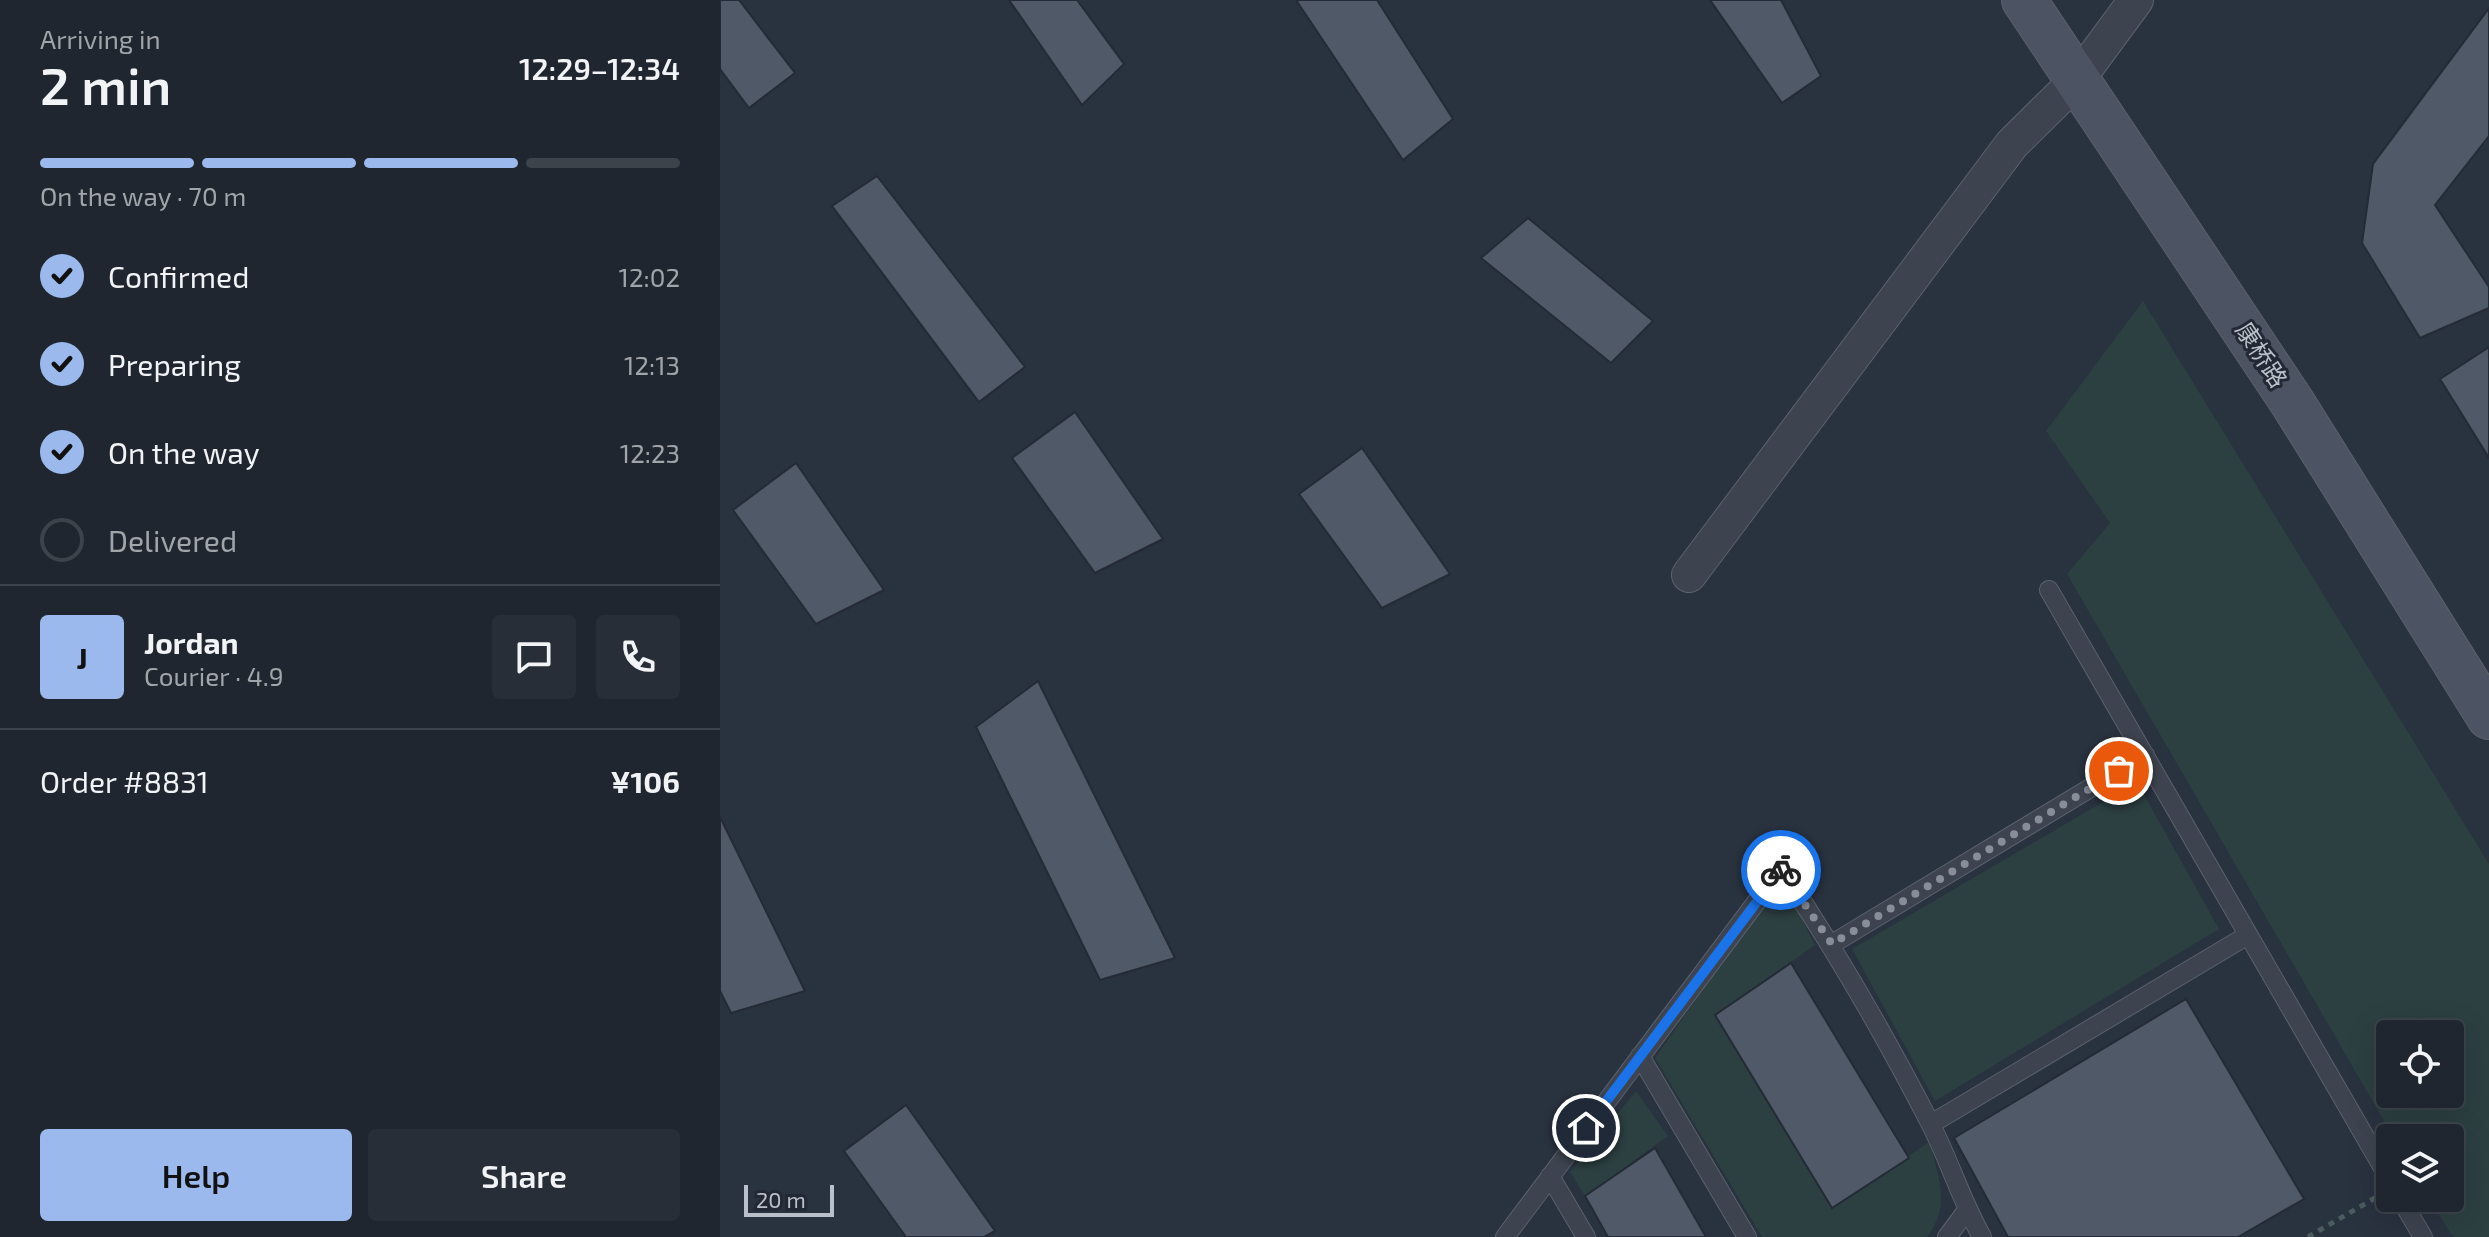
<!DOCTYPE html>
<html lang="en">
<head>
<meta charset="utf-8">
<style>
  body { margin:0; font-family:"Exo 2","Noto Sans SC",sans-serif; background:#272e37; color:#f1f3f6; height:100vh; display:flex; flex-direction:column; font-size:30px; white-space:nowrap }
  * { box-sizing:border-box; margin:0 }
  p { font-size:26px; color:#a1a5aa }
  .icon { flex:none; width:44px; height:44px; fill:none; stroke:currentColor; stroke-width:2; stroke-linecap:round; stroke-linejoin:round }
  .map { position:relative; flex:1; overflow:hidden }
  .panel { display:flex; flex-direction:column; background:#1f262f; width:720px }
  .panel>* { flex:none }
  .buttons { position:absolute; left:1656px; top:1020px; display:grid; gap:16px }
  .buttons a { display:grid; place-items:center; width:88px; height:88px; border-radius:8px; background:#1f262f; box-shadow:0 8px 32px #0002,0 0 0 2px #3c434b; font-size:40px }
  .scale { position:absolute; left:24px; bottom:20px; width:90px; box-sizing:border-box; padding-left:8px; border:4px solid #bac0c9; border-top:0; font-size:22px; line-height:28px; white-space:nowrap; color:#bac0c9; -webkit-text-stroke:6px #222934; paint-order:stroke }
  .pin { position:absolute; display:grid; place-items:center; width:68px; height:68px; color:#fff; margin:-34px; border:4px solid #fff; border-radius:50%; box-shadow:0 2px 8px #0007 }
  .courier { position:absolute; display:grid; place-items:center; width:80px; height:80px; margin:-40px; border:6px solid #1a73e8; border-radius:50%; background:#fff; color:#222; box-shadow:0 2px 10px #0007 }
  .head em { font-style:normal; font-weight:600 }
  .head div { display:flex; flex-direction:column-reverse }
  .head { display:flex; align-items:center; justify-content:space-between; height:136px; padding:0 40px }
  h1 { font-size:52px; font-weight:600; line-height:60px }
  .bar { display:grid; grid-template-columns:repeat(4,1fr); gap:12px 8px; align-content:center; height:96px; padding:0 40px }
  .bar i { height:10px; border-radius:6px; background:#3c434b }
  .bar .on { background:#9cb9ed }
  .bar p { grid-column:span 4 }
  .line { display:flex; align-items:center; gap:20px; padding:0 40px; border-top:2px solid #3c434b }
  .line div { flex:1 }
  .round { display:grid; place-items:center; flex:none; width:84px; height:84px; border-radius:8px; background:#272e37 }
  ol { padding:0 40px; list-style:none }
  li { display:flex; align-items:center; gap:24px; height:88px }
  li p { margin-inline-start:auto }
  li .icon { padding:8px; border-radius:50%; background:#9cb9ed; color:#111; stroke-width:4 }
  li:last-child { color:#a1a5aa }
  li i { width:44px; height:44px; border:4px solid #3c434b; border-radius:50% }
  .button { display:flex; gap:16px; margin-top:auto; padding:16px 40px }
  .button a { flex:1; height:92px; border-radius:8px; background:#9cb9ed; color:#111; font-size:32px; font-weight:600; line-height:92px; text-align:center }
  .button a+a { background:#272e37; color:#f1f3f6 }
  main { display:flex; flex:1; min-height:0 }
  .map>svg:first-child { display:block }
  .green { fill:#2c3f41; fill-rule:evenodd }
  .building { fill:#505967; stroke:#242b36; stroke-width:2 }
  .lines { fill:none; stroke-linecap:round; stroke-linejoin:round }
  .service-casing { stroke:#5b626c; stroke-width:20 }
  .minor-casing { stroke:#5b626c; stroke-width:36 }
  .secondary-casing { stroke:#5b626c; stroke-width:46 }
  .path { stroke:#4b5c5f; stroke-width:5; stroke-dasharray:6 6; stroke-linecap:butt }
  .service { stroke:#3d444f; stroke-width:18 }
  .minor { stroke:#3d444f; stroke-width:34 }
  .secondary { stroke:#4c5362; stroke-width:44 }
  .done { stroke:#878e99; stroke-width:8; stroke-dasharray:0 14.4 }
  .route { stroke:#1a73e8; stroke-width:10 }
  .labels { text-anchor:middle; stroke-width:6; stroke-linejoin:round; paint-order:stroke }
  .street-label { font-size:24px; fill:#bac0c9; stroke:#222934 }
</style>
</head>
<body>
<main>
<section class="panel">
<div class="head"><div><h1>2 min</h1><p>Arriving in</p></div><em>12:29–12:34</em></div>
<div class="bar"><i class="on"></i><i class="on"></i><i class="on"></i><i></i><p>On the way · 70 m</p></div>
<ol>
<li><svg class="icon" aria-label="check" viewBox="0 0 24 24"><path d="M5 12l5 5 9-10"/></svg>Confirmed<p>12:02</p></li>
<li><svg class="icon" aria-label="check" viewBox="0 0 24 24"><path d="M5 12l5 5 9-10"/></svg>Preparing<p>12:13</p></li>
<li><svg class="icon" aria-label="check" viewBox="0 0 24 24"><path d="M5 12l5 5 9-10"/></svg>On the way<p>12:23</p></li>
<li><i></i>Delivered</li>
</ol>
<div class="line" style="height:144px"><b class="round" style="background:#9cb9ed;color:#111">J</b><div><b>Jordan</b><p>Courier · 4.9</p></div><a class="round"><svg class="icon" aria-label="chat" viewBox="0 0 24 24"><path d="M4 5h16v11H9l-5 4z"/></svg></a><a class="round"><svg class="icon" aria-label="phone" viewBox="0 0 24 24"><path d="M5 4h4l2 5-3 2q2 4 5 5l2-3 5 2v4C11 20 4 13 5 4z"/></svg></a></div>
<div class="line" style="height:104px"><div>Order #8831</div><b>¥106</b></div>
<div class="button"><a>Help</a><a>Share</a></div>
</section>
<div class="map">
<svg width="1769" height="1237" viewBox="0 0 1769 1237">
  <rect width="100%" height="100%" fill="#29323f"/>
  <path class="green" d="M 1423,301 L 1769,864 L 1769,1237 L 1734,1237 L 1730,1233 L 1709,1198 L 1730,1198 L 1730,1138 L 1674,1138 L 1347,574 L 1390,523 L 1326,431 ZM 1730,1034 L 1730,1094 L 1670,1094 L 1670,1034 Z
    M 1417,782 L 1499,929 L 1215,1101 L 1132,949 Z
    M 1068,893 L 1095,945 L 996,1015 L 1113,1207 L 1209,1142 C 1219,1177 1231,1206 1207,1237 L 1042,1237 L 935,1058 L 1042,905 Z
    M 916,1091 L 948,1136 L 865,1196 L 850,1172 Z"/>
  <path class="building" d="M 0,0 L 19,0 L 75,73 L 29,108 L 0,69 Z
    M 289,0 L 357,0 L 404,64 L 362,105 Z
    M 576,0 L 657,0 L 733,119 L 683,160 Z
    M 990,0 L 1061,0 L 1101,76 L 1062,103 Z
    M 1769,8 L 1769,136 L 1715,205 L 1769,287 L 1769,308 L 1700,338 L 1642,243 L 1653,164 Z
    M 157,176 L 305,367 L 259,402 L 112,206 Z
    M 808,218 L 933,321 L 891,363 L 761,258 Z
    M 1769,347 L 1769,458 L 1720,379 Z
    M 355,412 L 443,539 L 375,573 L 292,458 Z
    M 642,448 L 730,574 L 662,608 L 579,494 Z
    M 76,463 L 164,590 L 96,624 L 13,510 Z
    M 318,681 L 455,958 L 380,980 L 256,727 Z
    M 0,817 L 85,991 L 11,1013 L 0,991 Z
    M 1071,963 L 1189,1158 L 1112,1208 L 995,1015 Z
    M 1466,999 L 1584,1199 L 1518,1237 L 1288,1237 L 1234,1138 Z
    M 186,1105 L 275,1231 L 264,1237 L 186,1237 L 124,1151 Z
    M 935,1148 L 986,1237 L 888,1237 L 865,1196 Z"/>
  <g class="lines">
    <g class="service-casing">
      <path id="service" d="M 1329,590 L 1670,1180
        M 1112,944 L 1425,755
        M 920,1056 L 1027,1237
        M 1211,1124 L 1528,935
        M 830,1176 L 866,1237
        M 1680,1198 L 1703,1237
        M 785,1237 L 1061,869 C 1116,950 1164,1034 1209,1121 C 1229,1159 1241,1200 1262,1237
        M 1227,1237 L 1247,1210"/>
    </g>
    <g class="minor-casing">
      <path id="minor" d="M 969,575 L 1292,144 L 1357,80 L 1416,0"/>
    </g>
    <g class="secondary-casing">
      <path id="secondary" d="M 1304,0 L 1572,402 L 1769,717"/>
    </g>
    <path class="path" d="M 1588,1237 L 1655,1198"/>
    <use href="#service" class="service"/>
    <use href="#minor" class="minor"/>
    <use href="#secondary" class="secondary"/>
  </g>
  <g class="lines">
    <path class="done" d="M 1061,870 L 1112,944 L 1399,771"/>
    <path class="route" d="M 866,1128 L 1061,870"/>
  </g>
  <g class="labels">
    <g class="street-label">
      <text transform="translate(1541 355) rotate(57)" y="8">康桥路</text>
    </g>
  </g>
</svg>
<div class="buttons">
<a><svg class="icon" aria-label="locate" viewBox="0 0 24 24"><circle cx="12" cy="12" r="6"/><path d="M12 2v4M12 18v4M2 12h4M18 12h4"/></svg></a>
<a><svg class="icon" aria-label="layers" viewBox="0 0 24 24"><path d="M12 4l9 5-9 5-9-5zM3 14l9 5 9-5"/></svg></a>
</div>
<div class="scale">20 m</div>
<div class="pin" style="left:1399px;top:771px;background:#ea580c"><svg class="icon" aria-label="bag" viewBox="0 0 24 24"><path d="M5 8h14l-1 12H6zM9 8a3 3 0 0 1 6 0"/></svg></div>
<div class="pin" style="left:866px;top:1128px;background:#1f2937"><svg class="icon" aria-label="home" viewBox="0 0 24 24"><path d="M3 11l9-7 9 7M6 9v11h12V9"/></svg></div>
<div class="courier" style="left:1061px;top:870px"><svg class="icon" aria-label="bike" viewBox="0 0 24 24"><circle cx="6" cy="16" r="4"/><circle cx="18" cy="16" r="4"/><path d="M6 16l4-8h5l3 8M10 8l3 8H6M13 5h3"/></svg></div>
</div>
</main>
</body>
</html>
